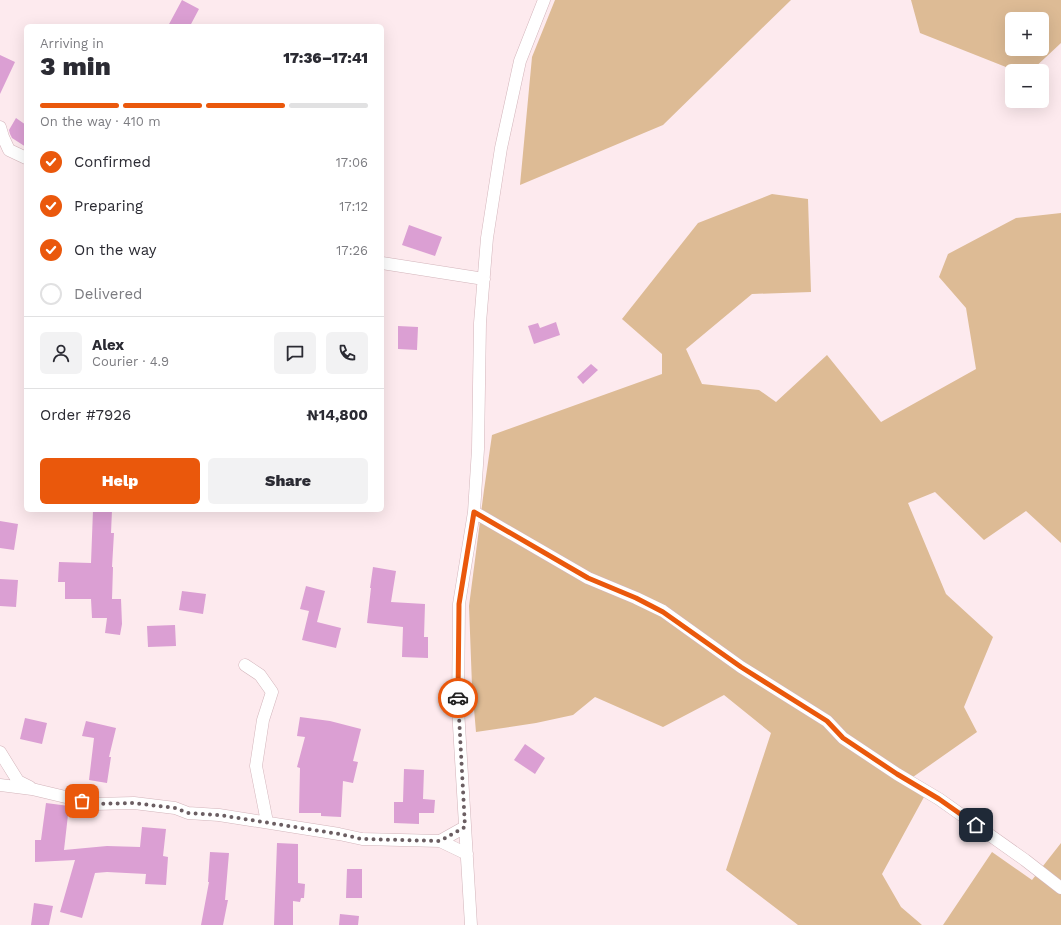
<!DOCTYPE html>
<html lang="en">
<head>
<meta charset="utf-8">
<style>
  body { margin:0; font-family:"Work Sans",sans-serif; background:#f2f2f3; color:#2b2b33; height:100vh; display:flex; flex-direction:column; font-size:15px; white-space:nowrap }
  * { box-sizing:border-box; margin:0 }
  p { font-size:13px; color:#7c7c81 }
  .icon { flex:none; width:22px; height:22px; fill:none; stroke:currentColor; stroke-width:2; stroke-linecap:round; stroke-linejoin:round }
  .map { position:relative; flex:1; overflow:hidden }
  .sheet { position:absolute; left:24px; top:24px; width:360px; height:488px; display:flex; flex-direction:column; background:#fff; border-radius:6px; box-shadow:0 4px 16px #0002 }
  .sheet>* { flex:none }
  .tools { position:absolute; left:1005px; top:12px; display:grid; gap:8px }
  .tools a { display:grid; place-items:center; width:44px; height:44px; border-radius:6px; background:#fff; box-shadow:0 4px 16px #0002; font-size:20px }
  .pin { position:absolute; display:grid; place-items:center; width:34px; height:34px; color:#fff; margin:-17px; border-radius:8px; box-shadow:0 2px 6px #0006 }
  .courier { position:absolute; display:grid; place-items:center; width:40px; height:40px; margin:-20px; border:3px solid #ea580c; border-radius:50%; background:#fff; color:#222; box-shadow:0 1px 5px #0007 }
  .headline em { font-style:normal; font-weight:800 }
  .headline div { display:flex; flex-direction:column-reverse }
  .headline { display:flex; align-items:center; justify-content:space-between; height:68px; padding:0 16px }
  h1 { font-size:26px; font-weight:800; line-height:30px }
  .bar { display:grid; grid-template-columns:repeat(4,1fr); gap:6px 4px; align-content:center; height:48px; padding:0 16px }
  .bar i { height:5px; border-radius:3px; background:#e1e1e2 }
  .bar .current { background:#ea580c }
  .bar p { grid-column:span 4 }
  .line { display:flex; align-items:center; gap:10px; padding:0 16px; border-top:1px solid #e1e1e2 }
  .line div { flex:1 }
  .round { display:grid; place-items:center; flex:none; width:42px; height:42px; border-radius:6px; background:#f2f2f3 }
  ol { padding:0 16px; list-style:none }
  li { display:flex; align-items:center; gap:12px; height:44px }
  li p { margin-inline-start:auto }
  li .icon { padding:4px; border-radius:50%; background:#ea580c; color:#fff; stroke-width:4 }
  li:last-child { color:#7c7c81 }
  li i { width:22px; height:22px; border:2px solid #e1e1e2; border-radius:50% }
  .action { display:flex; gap:8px; margin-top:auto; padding:8px 16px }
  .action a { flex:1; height:46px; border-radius:6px; background:#ea580c; color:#fff; font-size:16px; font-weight:800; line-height:46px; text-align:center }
  .action a+a { background:#f2f2f3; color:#2b2b33 }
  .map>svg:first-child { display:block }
  .green { fill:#ddbb95; fill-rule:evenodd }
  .building { fill:#db9fd3 }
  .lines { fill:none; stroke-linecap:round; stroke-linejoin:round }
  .minor-casing { stroke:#d3b5bb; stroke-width:13 }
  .minor { stroke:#fff; stroke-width:12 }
  .done { stroke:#6b5e62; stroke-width:4; stroke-dasharray:0 7.2 }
  .route { stroke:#ea580c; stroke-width:5 }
</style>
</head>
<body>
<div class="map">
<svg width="1061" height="925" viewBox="0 0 1061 925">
  <rect width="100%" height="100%" fill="#fdeaee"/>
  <path class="green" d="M 555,0 L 791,0 L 663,125 L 520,185 L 532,57 Z
    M 911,0 L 1061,0 L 1061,43 L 1031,71 L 1016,71 L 920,33 ZM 1012,19 L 1042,19 L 1042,49 L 1012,49 Z
    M 772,194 L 808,199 L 811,292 L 752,294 L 686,349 L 702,384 L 759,390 L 776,402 L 827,355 L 881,422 L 976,369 L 966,308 L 939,277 L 948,254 L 1016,218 L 1061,213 L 1061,543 L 1026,511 L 984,540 L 935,492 L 908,503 L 946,594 L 993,637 L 964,707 L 977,732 L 913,777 L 924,797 L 882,874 L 901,907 L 922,925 L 798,925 L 726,870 L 771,733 L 724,695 L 663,727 L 595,697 L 573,715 L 536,723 L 476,732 L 472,686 L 469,606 L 484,490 L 492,435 L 662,374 L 662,354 L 622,319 L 698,223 Z
    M 1061,843 L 1061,925 L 943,925 L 992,852 L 1032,880 Z"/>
  <path class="building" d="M 182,0 L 199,9 L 190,26 L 168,26 Z
    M 0,55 L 15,62 L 0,94 Z
    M 16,118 L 26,125 L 26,147 L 12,138 L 10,134 L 9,130 Z
    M 409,225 L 442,237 L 435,256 L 402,245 Z
    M 556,322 L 560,335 L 534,344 L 528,326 L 538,323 L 540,328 Z
    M 398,326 L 418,327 L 417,350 L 398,349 Z
    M 591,364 L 598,370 L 583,384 L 577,377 Z
    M 93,510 L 112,510 L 111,533 L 114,533 L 112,567 L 113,567 L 112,599 L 121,599 L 122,624 L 120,635 L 105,633 L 107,618 L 92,618 L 91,599 L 65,599 L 65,582 L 58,582 L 59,562 L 91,563 Z
    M 0,521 L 18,524 L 14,550 L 0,548 Z
    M 373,567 L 396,571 L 391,602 L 425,604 L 424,637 L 428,637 L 428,658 L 402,657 L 403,627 L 367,623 L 371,588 L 370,588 Z
    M 0,579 L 18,580 L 16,607 L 0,606 Z
    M 306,586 L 325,591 L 317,622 L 341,628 L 336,648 L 302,640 L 309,611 L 300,609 Z
    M 182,591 L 206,594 L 203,614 L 179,610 Z
    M 175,625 L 176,646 L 148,647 L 147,626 Z
    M 300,717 L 330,721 L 361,729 L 353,761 L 358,762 L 353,783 L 343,781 L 341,817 L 321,816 L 321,813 L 299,813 L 300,768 L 297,767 L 305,737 L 297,736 Z
    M 25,718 L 47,723 L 42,744 L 20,739 Z
    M 86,721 L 116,728 L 109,757 L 111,757 L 107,783 L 89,780 L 94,738 L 82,736 Z
    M 525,744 L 545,758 L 535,774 L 514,760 Z
    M 404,769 L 424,770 L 423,799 L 435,800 L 434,813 L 419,813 L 419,824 L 394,823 L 394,802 L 403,802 Z
    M 46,803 L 69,806 L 64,850 L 107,846 L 140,847 L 142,827 L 166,829 L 163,856 L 168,857 L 166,885 L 145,884 L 146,874 L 107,872 L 95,873 L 82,918 L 60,912 L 75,860 L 35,862 L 35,840 L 41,840 Z
    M 277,843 L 298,844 L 298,883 L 305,884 L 304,898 L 301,898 L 300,902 L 293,901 L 293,925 L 274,925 Z
    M 210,852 L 229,853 L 225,900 L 228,900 L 223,925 L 201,925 L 209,882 L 208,882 Z
    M 347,869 L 362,869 L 362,898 L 346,898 Z
    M 34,903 L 53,906 L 49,925 L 31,925 Z
    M 340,914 L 359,916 L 358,925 L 339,925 Z"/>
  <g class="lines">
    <g class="minor-casing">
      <path id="minor" d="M 0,127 L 3,137 L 9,150 L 26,158
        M 382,263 L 484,279
        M 474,512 L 588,578 L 636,598 L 663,611 L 741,667 L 827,721 L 843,738 L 897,774 L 939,799 L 1025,860 L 1061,888
        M 245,665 L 260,675 L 272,692 L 263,720 L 256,766 L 267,822
        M 0,752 L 18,781 L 30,787
        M 0,785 L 32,789 L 95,804 L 134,803 L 175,808 L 188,813 L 219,815 L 339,834 L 362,839 L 440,841 L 467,854
        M 440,841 L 465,827
        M 471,925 L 458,709 L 459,604 L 474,512 L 478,449 L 480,323 L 487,238 L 501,148 L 520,61 L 544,0"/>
    </g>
    <use href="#minor" class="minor"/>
  </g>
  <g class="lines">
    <path class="done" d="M 82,801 L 95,804 L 134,803 L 175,808 L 188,813 L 219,815 L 339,834 L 362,839 L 440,841 L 465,827 L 458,698"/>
    <path class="route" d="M 458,698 L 459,604 L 474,512 L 588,578 L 636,598 L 663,612 L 741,667 L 827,721 L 843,738 L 897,774 L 939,799 L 976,825"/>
  </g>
</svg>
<div class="tools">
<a>+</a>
<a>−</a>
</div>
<div class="pin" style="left:82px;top:801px;background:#ea580c"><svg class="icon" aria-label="bag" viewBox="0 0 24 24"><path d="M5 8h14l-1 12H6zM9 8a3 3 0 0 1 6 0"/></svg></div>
<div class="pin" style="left:976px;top:825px;background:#1f2937"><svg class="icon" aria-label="home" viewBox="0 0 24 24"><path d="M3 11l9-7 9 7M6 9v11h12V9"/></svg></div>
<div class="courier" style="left:458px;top:698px"><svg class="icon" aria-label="car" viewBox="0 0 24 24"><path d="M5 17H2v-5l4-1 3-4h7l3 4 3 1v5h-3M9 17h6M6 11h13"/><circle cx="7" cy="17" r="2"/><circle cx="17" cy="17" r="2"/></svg></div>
<section class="sheet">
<div class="headline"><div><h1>3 min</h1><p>Arriving in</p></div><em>17:36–17:41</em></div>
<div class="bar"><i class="current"></i><i class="current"></i><i class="current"></i><i></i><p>On the way · 410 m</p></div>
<ol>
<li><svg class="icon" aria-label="check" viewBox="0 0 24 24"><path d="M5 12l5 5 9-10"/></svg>Confirmed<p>17:06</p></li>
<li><svg class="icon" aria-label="check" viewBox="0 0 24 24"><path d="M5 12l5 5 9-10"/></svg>Preparing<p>17:12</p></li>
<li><svg class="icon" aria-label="check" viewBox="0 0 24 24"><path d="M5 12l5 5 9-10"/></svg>On the way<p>17:26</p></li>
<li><i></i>Delivered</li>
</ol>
<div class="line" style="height:72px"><a class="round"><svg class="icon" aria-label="person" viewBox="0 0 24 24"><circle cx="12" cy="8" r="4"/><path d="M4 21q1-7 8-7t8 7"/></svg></a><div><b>Alex</b><p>Courier · 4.9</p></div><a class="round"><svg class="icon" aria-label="chat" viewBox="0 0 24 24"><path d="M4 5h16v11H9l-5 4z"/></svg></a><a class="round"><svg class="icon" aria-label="phone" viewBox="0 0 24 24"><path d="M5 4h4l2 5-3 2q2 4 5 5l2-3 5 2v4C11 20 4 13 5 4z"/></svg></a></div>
<div class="line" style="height:52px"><div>Order #7926</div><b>₦14,800</b></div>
<div class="action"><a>Help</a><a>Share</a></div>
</section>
</div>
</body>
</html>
